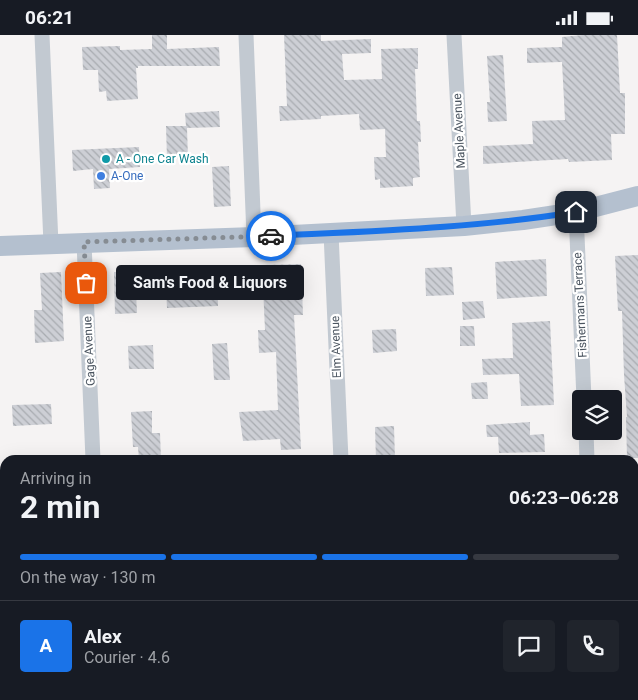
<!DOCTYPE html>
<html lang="en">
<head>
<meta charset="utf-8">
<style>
  body { margin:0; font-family:Roboto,sans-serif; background:#20242c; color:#f1f3f6; height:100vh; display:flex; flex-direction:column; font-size:19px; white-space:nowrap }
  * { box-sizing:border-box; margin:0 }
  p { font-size:16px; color:#9ea1a6 }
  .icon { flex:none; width:28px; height:28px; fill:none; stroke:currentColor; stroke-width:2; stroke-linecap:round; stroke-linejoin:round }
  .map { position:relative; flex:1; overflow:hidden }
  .panel { position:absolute; left:0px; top:420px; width:639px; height:245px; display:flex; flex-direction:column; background:#171b24; border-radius:15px 15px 0 0; box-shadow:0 5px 20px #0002 }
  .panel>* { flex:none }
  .controls { position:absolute; left:572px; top:355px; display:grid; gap:10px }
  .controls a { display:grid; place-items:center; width:50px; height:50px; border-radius:5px; background:#171b24; box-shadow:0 5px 20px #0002; font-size:25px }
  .pin { position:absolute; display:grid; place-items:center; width:42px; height:42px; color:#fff; margin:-21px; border-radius:10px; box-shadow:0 2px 8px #0006 }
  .courier { position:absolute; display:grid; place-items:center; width:50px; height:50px; margin:-25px; border:4px solid #1a73e8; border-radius:50%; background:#fff; color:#222; box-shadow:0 1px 6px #0007 }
  .bubble { position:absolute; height:35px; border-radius:5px; background:#171b24; box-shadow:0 5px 20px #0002; font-size:16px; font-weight:700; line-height:35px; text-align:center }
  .overview em { font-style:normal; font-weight:700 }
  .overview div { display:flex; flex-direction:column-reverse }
  .overview { display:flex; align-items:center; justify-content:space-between; height:85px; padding:0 20px }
  h1 { font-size:32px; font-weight:700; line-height:38px }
  .bar { display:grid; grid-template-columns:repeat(4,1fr); gap:8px 5px; align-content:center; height:60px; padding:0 20px }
  .bar i { height:6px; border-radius:4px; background:#363941 }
  .bar .on { background:#1a73e8 }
  .bar p { grid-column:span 4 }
  .line { display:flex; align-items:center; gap:12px; padding:0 20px; border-top:1px solid #363941 }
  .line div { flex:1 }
  .round { display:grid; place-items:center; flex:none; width:52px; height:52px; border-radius:5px; background:#20242c }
  .status { display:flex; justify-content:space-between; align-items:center; height:35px; padding:0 25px; background:#171b24; direction:ltr }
  .status svg { height:14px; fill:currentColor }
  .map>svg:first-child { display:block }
  .building { fill:url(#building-back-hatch) }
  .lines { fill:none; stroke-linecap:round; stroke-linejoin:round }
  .minor { stroke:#c2c9d1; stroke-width:15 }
  .major { stroke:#b4c0cf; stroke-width:20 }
  .done { stroke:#868c93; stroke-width:5; stroke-dasharray:0 9 }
  .route { stroke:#1a73e8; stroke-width:6 }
  .culture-dot { fill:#0f9aa8; stroke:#fff; stroke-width:2 }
  .shop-dot { fill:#3f7fe0; stroke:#fff; stroke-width:2 }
  .labels { text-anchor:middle; stroke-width:4.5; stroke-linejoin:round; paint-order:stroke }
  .street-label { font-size:12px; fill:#4b5560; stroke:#fff }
  .culture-label { font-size:12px; fill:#0d838f; stroke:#fff; text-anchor:start }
  .shop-label { font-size:12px; fill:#366cbe; stroke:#fff; text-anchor:start }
</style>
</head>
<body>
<div class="status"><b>06:21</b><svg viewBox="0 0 49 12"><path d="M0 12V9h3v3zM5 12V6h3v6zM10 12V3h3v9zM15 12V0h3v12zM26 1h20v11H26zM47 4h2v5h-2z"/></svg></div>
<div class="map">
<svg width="638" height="665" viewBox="0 0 638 665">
  <defs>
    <pattern id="building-back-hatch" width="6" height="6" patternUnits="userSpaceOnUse" patternTransform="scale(1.25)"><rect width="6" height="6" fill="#cdcfd5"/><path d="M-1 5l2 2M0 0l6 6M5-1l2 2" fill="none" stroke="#a8abb0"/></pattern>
  </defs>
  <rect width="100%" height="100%" fill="#f5f3f3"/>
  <path class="building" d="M 152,0 L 167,0 L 167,14 L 219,12 L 220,31 L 138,31 L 138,33 L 136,33 L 138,64 L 107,66 L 106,56 L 99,57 L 98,35 L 83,35 L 82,12 L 120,11 L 120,15 L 152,14 Z
    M 284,0 L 321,0 L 321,6 L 371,4 L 371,18 L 342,19 L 344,45 L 382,44 L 381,14 L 418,13 L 418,34 L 415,34 L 417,86 L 420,86 L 421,107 L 418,107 L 420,142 L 413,143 L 413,151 L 380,153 L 380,144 L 375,145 L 374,122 L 386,122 L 385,94 L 360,95 L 359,79 L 321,81 L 321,84 L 280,86 L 279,71 L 287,71 Z
    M 583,0 L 617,0 L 620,58 L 625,58 L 625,99 L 611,99 L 612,125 L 569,127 L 568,124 L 483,129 L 483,111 L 533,109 L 532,86 L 565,85 L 562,27 L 527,28 L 527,13 L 562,12 L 562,2 Z
    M 503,20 L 507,86 L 488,87 L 487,67 L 490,67 L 487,21 Z
    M 219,76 L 220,92 L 187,93 L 188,123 L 167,124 L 166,91 L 186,91 L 185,78 Z
    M 139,112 L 140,132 L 109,134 L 110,153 L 94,154 L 93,134 L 73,136 L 72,115 Z
    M 229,131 L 231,171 L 214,172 L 212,132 Z
    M 638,220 L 638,423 L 627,423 L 626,382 L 627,382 L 624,340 L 622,276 L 618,276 L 615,221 Z
    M 546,224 L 547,261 L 497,264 L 495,227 Z
    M 301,229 L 303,280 L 294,280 L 301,414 L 281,415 L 280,404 L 243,406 L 239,377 L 278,375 L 276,317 L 259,318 L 258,295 L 265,295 L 262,230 Z
    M 452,232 L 454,260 L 426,261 L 425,233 Z
    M 217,234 L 218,271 L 167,273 L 165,236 Z
    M 135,236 L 137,278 L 115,279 L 114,237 Z
    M 61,237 L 64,306 L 35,308 L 34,275 L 42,275 L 40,238 Z
    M 483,266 L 485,283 L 463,285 L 462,267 Z
    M 550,286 L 554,370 L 521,371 L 519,339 L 483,340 L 482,324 L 513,323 L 512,288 Z
    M 460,291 L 474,291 L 475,311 L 460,311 Z
    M 396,294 L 397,316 L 373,318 L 372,295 Z
    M 227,308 L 230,345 L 214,345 L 212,309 Z
    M 153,310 L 154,334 L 129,334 L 128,311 Z
    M 487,347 L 488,364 L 472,364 L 471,348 Z
    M 51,369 L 52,389 L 13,391 L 12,370 Z
    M 152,376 L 152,398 L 160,398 L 161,425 L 139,425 L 138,412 L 133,412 L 131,377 Z
    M 530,387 L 530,400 L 544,399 L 545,417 L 499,418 L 498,402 L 487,402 L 486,390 Z
    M 394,391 L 395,425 L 376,425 L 375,392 Z"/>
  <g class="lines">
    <path class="minor" d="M 42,0 L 51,209
      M 246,0 L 254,202
      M 454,0 L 464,191
      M 576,177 L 584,364
      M 331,198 L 341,425
      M 84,207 L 93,425
      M 586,396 L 587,425
      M 104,660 L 104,665
      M 350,660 L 351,665
      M 583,665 L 638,663"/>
    <path class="major" d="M 0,211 L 254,202 L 464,191 L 523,185 L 576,177 L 638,161"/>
  </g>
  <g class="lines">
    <path class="done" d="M 86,248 L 84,207 L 271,201"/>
    <path class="route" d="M 271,201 C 373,196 475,193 576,177"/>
  </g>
  <circle class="culture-dot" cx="106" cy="124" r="5"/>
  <circle class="shop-dot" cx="101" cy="141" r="5"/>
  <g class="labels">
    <g class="street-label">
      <text transform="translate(459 96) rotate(-93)" y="4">Maple Avenue</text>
      <text transform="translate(580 270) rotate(-93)" y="4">Fishermans Terrace</text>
      <text transform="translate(336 312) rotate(-92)" y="4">Elm Avenue</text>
      <text transform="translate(89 316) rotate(-93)" y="4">Gage Avenue</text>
    </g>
    <g class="culture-label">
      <text x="116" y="128">A - One Car Wash</text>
    </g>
    <g class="shop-label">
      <text x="111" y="145">A-One</text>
    </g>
  </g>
</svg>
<div class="controls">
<a><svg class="icon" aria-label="layers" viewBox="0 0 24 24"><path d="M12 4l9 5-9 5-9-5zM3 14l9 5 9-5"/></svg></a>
</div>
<div class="pin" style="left:86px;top:248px;background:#ea580c"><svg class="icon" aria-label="bag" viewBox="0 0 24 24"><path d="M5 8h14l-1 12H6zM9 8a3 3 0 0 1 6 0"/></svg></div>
<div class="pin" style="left:576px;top:177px;background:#1f2937"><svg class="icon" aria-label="home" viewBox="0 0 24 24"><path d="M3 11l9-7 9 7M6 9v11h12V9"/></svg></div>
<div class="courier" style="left:271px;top:201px"><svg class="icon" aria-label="car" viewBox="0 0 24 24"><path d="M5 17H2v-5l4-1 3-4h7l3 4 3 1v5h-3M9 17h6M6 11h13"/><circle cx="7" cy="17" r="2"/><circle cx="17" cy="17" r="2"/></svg></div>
<div class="bubble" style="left:116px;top:230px;width:188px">Sam's Food &amp; Liquors</div>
<section class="panel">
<div class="overview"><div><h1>2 min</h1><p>Arriving in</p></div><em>06:23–06:28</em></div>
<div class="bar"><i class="on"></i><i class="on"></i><i class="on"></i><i></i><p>On the way · 130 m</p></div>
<div class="line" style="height:90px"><b class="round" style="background:#1a73e8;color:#fff">A</b><div><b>Alex</b><p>Courier · 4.6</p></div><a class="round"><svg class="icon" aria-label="chat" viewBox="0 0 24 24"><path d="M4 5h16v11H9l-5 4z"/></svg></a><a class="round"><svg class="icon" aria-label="phone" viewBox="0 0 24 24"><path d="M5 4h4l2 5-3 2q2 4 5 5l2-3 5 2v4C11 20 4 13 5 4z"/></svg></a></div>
</section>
</div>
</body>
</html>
